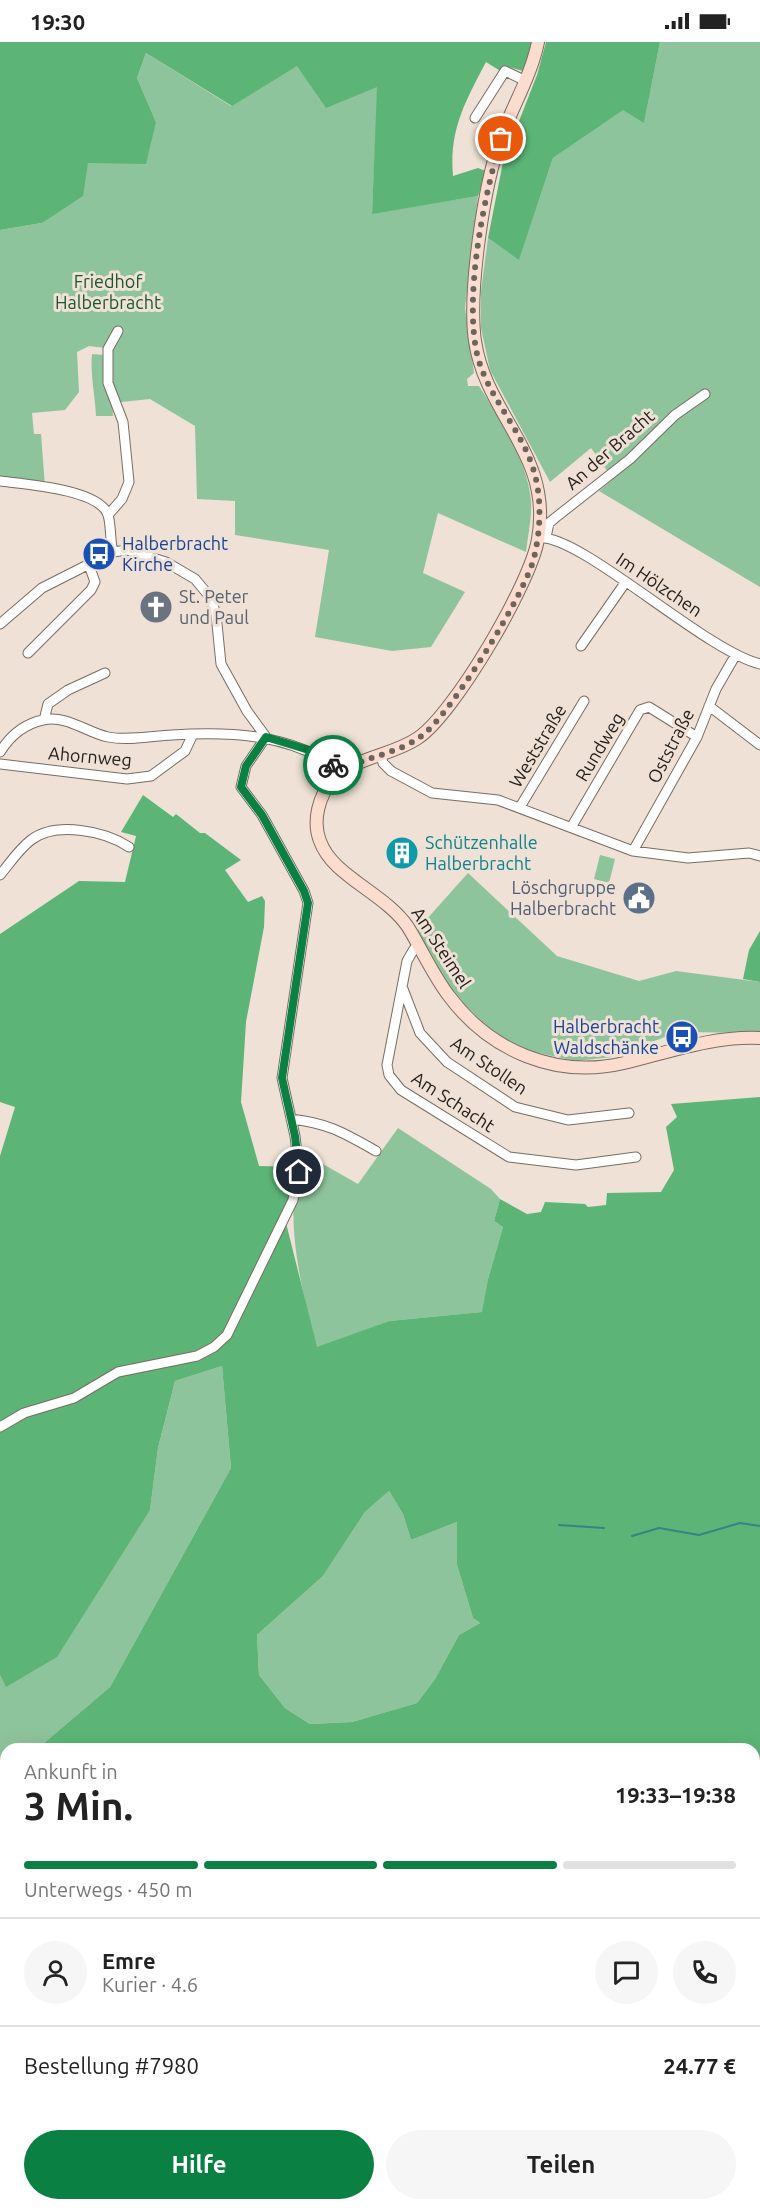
<!DOCTYPE html>
<html lang="de">
<head>
<meta charset="utf-8">
<style>
  body { margin:0; font-family:Ubuntu,sans-serif; background:#f6f6f6; color:#222; height:100vh; display:flex; flex-direction:column; font-size:22px; white-space:nowrap }
  * { box-sizing:border-box; margin:0 }
  p { font-size:20px; color:#767676 }
  .icon { flex:none; width:33px; height:33px; fill:none; stroke:currentColor; stroke-width:2; stroke-linecap:round; stroke-linejoin:round }
  .map { position:relative; flex:1; overflow:hidden }
  .panel { position:absolute; left:0px; top:1701px; width:760px; height:468px; display:flex; flex-direction:column; background:#fff; border-radius:18px 18px 0 0; box-shadow:0 6px 24px #0002 }
  .panel>* { flex:none }
  .pin { position:absolute; display:grid; place-items:center; width:51px; height:51px; color:#fff; margin:-26px; border:3px solid #fff; border-radius:50%; box-shadow:0 2px 6px #0007 }
  .courier { position:absolute; display:grid; place-items:center; width:60px; height:60px; margin:-30px; border:4px solid #0b8043; border-radius:50%; background:#fff; color:#222; box-shadow:0 2px 8px #0007 }
  .overview em { font-style:normal; font-weight:700 }
  .overview div { display:flex; flex-direction:column-reverse }
  .overview { display:flex; align-items:center; justify-content:space-between; height:102px; padding:0 24px }
  h1 { font-size:39px; font-weight:700; line-height:45px }
  .bar { display:grid; grid-template-columns:repeat(4,1fr); gap:9px 6px; align-content:center; height:72px; padding:0 24px }
  .bar i { height:8px; border-radius:4px; background:#e0e0e0 }
  .bar .current { background:#0b8043 }
  .bar p { grid-column:span 4 }
  .line { display:flex; align-items:center; gap:15px; padding:0 24px; border-top:2px solid #e0e0e0 }
  .line div { flex:1 }
  .round { display:grid; place-items:center; flex:none; width:63px; height:63px; border-radius:32px; background:#f6f6f6 }
  .action { display:flex; gap:12px; margin-top:auto; padding:12px 24px }
  .action a { flex:1; height:69px; border-radius:36px; background:#0b8043; color:#fff; font-size:24px; font-weight:700; line-height:69px; text-align:center }
  .action a+a { background:#f6f6f6; color:#222 }
  .status { display:flex; justify-content:space-between; align-items:center; height:42px; padding:0 30px; background:#fff; direction:ltr }
  .status svg { height:16px; fill:currentColor }
  .map>svg:first-child { display:block }
  .green { fill:#8ec49b }
  .forest { fill:#5cb577; fill-rule:evenodd }
  .lines { fill:none; stroke-linecap:round; stroke-linejoin:round }
  .stream { stroke:#358488; stroke-width:2 }
  .street-casing { stroke:#796d62; stroke-width:11 }
  .secondary-casing { stroke:#796d62; stroke-width:14 }
  .street { stroke:#fff; stroke-width:9 }
  .secondary { stroke:#fbdccf; stroke-width:12 }
  .done { stroke:#6c645d; stroke-width:6; stroke-dasharray:0 10.8 }
  .route { stroke:#0b8043; stroke-width:8 }
  .labels { text-anchor:middle; stroke-width:6; stroke-linejoin:round; paint-order:stroke }
  .park-label { font-size:18px; fill:#18582f; stroke:#efe1d5 }
  .street-label { font-size:18px; fill:#25201c; stroke:#efe1d5 }
  .transit-label { font-size:18px; fill:#164399; stroke:#efe1d5; text-anchor:start }
  .worship-label { font-size:18px; fill:#5b616d; stroke:#efe1d5; text-anchor:start }
  .culture-label { font-size:18px; fill:#0d838f; stroke:#efe1d5; text-anchor:start }
  .service-label { font-size:18px; fill:#4e5e75; stroke:#efe1d5; text-anchor:end }
</style>
</head>
<body>
<div class="status"><b>19:30</b><svg viewBox="0 0 49 12"><path d="M0 12V9h3v3zM5 12V6h3v6zM10 12V3h3v9zM15 12V0h3v12zM26 1h20v11H26zM47 4h2v5h-2z"/></svg></div>
<div class="map">
<svg width="760" height="2169" viewBox="0 0 760 2169">
  <rect width="100%" height="100%" fill="#efe1d5"/>
  <path class="green" d="M 660,0 L 760,0 L 760,545 L 599,449 L 613,437 L 591,406 L 550,440 L 490,328 L 481,286 L 481,249 L 488,196 L 519,217 L 553,116 L 623,67 L 644,80 Z
    M 146,11 L 231,64 L 297,23 L 378,44 L 372,171 L 478,154 L 465,266 L 474,331 L 467,337 L 468,344 L 479,344 C 500,378 527,417 531,459 C 532,475 528,494 526,510 L 438,471 L 423,531 L 465,550 L 431,605 L 392,609 L 315,595 L 329,508 L 235,493 L 235,459 L 197,457 L 195,384 L 150,357 L 112,361 L 113,374 L 96,374 C 95,353 90,332 92,312 L 104,313 L 105,306 L 89,304 L 77,310 L 79,350 L 65,368 L 32,371 L 34,392 L 41,392 L 45,444 L 0,439 L 0,188 L 42,181 L 88,121 L 156,80 L 137,36 Z
    M 600,813 L 615,817 L 609,841 L 594,837 Z
    M 468,831 L 557,914 L 639,939 L 676,929 L 760,940 L 760,991 L 678,990 L 612,1015 L 576,1019 L 534,1010 L 502,998 L 458,957 L 445,940 L 417,888 Z
    M 398,1086 L 491,1147 L 500,1157 L 494,1179 L 503,1185 L 488,1237 L 483,1270 L 389,1279 L 317,1306 C 304,1260 277,1154 307,1113 L 358,1142 Z
    M 222,1324 L 231,1426 L 110,1645 L 37,1707 L 6,1707 L 6,1867 L 0,1851 L 0,1633 L 6,1644 L 150,1468 L 158,1406 L 175,1339 Z
    M 389,1449 L 403,1472 L 411,1498 L 457,1480 L 457,1523 L 473,1576 L 480,1581 L 459,1593 L 435,1637 L 417,1661 L 352,1680 L 310,1682 L 285,1666 L 259,1633 L 257,1593 L 323,1534 L 365,1470 Z
    M 754,1771 L 760,1771 L 760,1889 L 755,1891 Z
    M 489,2163 L 627,2163 L 632,2169 L 490,2169 Z"/>
  <path class="forest" d="M 0,0 L 532,0 L 523,29 L 505,24 L 502,30 L 486,20 C 465,60 449,88 453,134 L 478,126 L 486,129 L 478,154 L 372,172 L 377,45 L 326,66 L 297,24 L 232,64 L 146,11 L 137,36 L 156,80 L 146,122 L 88,121 L 83,154 L 42,181 L 0,188 Z
    M 546,0 L 660,0 L 644,81 L 623,68 L 553,116 L 519,218 L 488,196 L 503,120 L 537,33 Z
    M 143,753 L 173,775 L 176,772 L 200,791 L 205,791 L 241,818 L 225,828 L 248,860 L 262,854 L 265,859 L 264,885 L 246,980 L 241,1060 L 259,1124 L 299,1125 L 286,1181 L 317,1305 L 389,1279 L 482,1270 L 488,1237 L 503,1185 L 494,1179 L 500,1157 L 527,1172 L 541,1170 L 545,1160 L 585,1162 L 588,1165 L 606,1163 L 607,1151 L 661,1150 L 674,1128 L 666,1085 L 677,1075 L 671,1062 L 760,1055 L 760,1771 L 755,1771 L 754,1707 L 37,1707 L 110,1645 L 231,1426 L 222,1324 L 175,1339 L 158,1406 L 150,1468 L 57,1615 L 6,1645 L 0,1633 L 0,1114 L 15,1065 L 0,1060 L 0,892 L 79,839 L 125,840 L 136,794 L 121,790 ZM 389,1449 L 403,1472 L 411,1498 L 457,1480 L 457,1523 L 473,1576 L 480,1581 L 459,1593 L 435,1637 L 417,1661 L 352,1680 L 310,1682 L 285,1666 L 259,1633 L 257,1593 L 323,1534 L 365,1470 Z
    M 760,889 L 760,940 L 743,937 L 749,908 Z
    M 0,1851 L 6,1867 L 6,2163 L 488,2163 L 490,2169 L 0,2169 Z
    M 760,1889 L 760,2169 L 632,2169 L 627,2163 L 754,2163 L 754,1891 Z"/>
  <g class="lines">
    <path class="stream" d="M 559,1483 L 604,1486
      M 632,1494 L 659,1486 L 699,1493 L 740,1481 L 760,1484"/>
    <g class="street-casing">
      <path id="street" d="M 475,76 L 505,29 L 526,39
        M 0,439 C 23,442 100,447 108,473 C 111,481 110,500 113,510
        M 108,473 L 122,457 L 129,440 L 123,380 L 108,341 L 108,307 L 118,289
        M 546,495 L 549,481 L 555,476 L 630,417 L 675,373 L 705,352
        M 538,496 C 578,490 705,609 760,622
        M 0,582 L 42,546 L 113,510 L 127,508 L 166,520 L 195,537 L 210,555 L 216,572 L 221,622 L 247,669 L 266,695
        M 581,604 L 625,541
        M 28,611 L 91,548 L 95,540 L 89,523
        M 709,664 L 760,703
        M 44,678 L 48,662 L 68,648 L 105,631
        M 0,710 C 10,694 24,682 43,678 C 68,673 85,690 108,695 C 128,699 152,694 172,693 C 232,689 292,692 342,729
        M 381,713 L 383,721 L 391,729 L 432,751 L 498,758 L 633,809 L 688,816 L 749,811 L 760,814
        M 0,722 L 127,737 L 151,734 L 185,709 L 193,692
        M 520,765 L 584,659
        M 572,784 L 640,668 L 649,665 L 697,695
        M 633,809 L 697,695 L 716,647 L 735,614
        M 0,833 C 10,821 19,807 31,798 C 56,779 105,789 129,805
        M 420,904 L 414,907 L 407,919 L 387,1023 L 389,1033 L 401,1048 L 509,1115 L 576,1123 L 636,1115
        M 403,947 L 420,991 L 447,1020 L 515,1065 L 568,1078 L 629,1071
        M 291,1077 C 328,1081 344,1091 376,1109
        M 0,1385 L 24,1371 L 74,1356 L 118,1330 L 197,1314 L 214,1305 L 227,1293 L 293,1158 L 299,1130 L 295,1094 L 282,1036 L 308,861 L 304,849 L 262,773 L 241,745 L 246,724 L 266,695"/>
    </g>
    <g class="secondary-casing">
      <path id="secondary" d="M 538,0 C 531,34 513,63 501,96 C 484,142 468,250 475,299 C 486,374 553,412 538,497 C 531,541 454,672 418,696 C 392,714 356,714 333,738 C 319,753 312,779 320,799 C 332,834 385,851 408,885 C 422,908 433,933 449,954 C 490,1009 556,1037 624,1021 C 670,1010 711,994 760,996"/>
    </g>
    <use href="#street" class="street"/>
    <use href="#secondary" class="secondary"/>
  </g>
  <g class="lines">
    <path class="done" d="M 333,723 L 342,729 C 368,713 400,712 424,692 C 453,668 525,552 534,516 C 541,486 542,455 533,426 C 520,385 487,354 477,312 C 464,252 484,155 501,97"/>
    <path class="route" d="M 299,1130 L 295,1094 L 282,1036 L 308,861 L 304,849 L 262,773 L 241,745 L 246,724 L 266,695 L 309,708 L 333,723"/>
  </g>
  <defs>
    <g id="bus-disc" transform="scale(1.725)"><circle r="9.5" fill="#1a4fb4" stroke="#efe1d5"/><path d="M-5-6H5V4H4V6H2V4H-2V6H-4V4H-5ZM-3.5-4V0h7V-4ZM-3.5 1.2v1.5H-2V1.2ZM2 1.2v1.5H3.5V1.2Z" fill="#fff"/></g>
    <g id="church-disc" transform="scale(1.725)"><circle r="9.5" fill="#6b7280" stroke="#efe1d5"/><path d="M-1.2-6h2.4v3.5h3.3v2.4h-3.3V6h-2.4V-.1h-3.3v-2.4h3.3Z" fill="#fff"/></g>
    <g id="building-disc" transform="scale(1.725)"><circle r="9.5" fill="#0f9aa8" stroke="#efe1d5"/><path d="M-4-6H4V6H1V3H-1V6H-4ZM-2.5-4.3h1.7v1.8h-1.7ZM.8-4.3h1.7v1.8H.8ZM-2.5-1h1.7V.8h-1.7ZM.8-1h1.7V.8H.8Z" fill="#fff"/></g>
    <g id="civic-disc" transform="scale(1.725)"><circle r="9.5" fill="#5c6f8a" stroke="#efe1d5"/><path d="M-.6-6.5H3V-4.5H.6V-3L4-1V1h2V6H-6V1h2V-1L-.6-3ZM-1.2 2.5V6h2.4V2.5Z" fill="#fff"/></g>
  </defs>
  <g fill-rule="evenodd">
    <use href="#bus-disc" x="99" y="512"/>
    <use href="#church-disc" x="156" y="565"/>
    <use href="#building-disc" x="402" y="811"/>
    <use href="#civic-disc" x="639" y="856"/>
    <use href="#bus-disc" x="682" y="995"/>
  </g>
  <g class="labels">
    <g class="park-label">
      <text x="108" y="246">Friedhof<tspan x="108" dy="21">Halberbracht</tspan></text>
    </g>
    <g class="street-label">
      <text transform="translate(610 408) rotate(-41)" y="6">An der Bracht</text>
      <text transform="translate(659 543) rotate(34)" y="6">Im Hölzchen</text>
      <text transform="translate(538 704) rotate(-59)" y="6">Weststraße</text>
      <text transform="translate(671 704) rotate(-63)" y="6">Oststraße</text>
      <text transform="translate(600 705) rotate(-59)" y="6">Rundweg</text>
      <text transform="translate(90 715) rotate(5)" y="6">Ahornweg</text>
      <text transform="translate(441 906) rotate(57)" y="6">Am Steimel</text>
      <text transform="translate(489 1024) rotate(34)" y="6">Am Stollen</text>
      <text transform="translate(453 1060) rotate(33)" y="6">Am Schacht</text>
    </g>
    <g class="transit-label">
      <text x="122" y="508">Halberbracht<tspan x="122" dy="21">Kirche</tspan></text>
      <text x="659" y="991" text-anchor="end">Halberbracht<tspan x="659" dy="21">Waldschänke</tspan></text>
    </g>
    <g class="worship-label">
      <text x="179" y="561">St. Peter<tspan x="179" dy="21">und Paul</tspan></text>
    </g>
    <g class="culture-label">
      <text x="425" y="807">Schützenhalle<tspan x="425" dy="21">Halberbracht</tspan></text>
    </g>
    <g class="service-label">
      <text x="616" y="852">Löschgruppe<tspan x="616" dy="21">Halberbracht</tspan></text>
    </g>
  </g>
</svg>
<div class="pin" style="left:501px;top:97px;background:#ea580c"><svg class="icon" aria-label="bag" viewBox="0 0 24 24"><path d="M5 8h14l-1 12H6zM9 8a3 3 0 0 1 6 0"/></svg></div>
<div class="pin" style="left:299px;top:1130px;background:#1f2937"><svg class="icon" aria-label="home" viewBox="0 0 24 24"><path d="M3 11l9-7 9 7M6 9v11h12V9"/></svg></div>
<div class="courier" style="left:333px;top:723px"><svg class="icon" aria-label="bike" viewBox="0 0 24 24"><circle cx="6" cy="16" r="4"/><circle cx="18" cy="16" r="4"/><path d="M6 16l4-8h5l3 8M10 8l3 8H6M13 5h3"/></svg></div>
<section class="panel">
<div class="overview"><div><h1>3 Min.</h1><p>Ankunft in</p></div><em>19:33–19:38</em></div>
<div class="bar"><i class="current"></i><i class="current"></i><i class="current"></i><i></i><p>Unterwegs · 450 m</p></div>
<div class="line" style="height:108px"><a class="round"><svg class="icon" aria-label="person" viewBox="0 0 24 24"><circle cx="12" cy="8" r="4"/><path d="M4 21q1-7 8-7t8 7"/></svg></a><div><b>Emre</b><p>Kurier · 4.6</p></div><a class="round"><svg class="icon" aria-label="chat" viewBox="0 0 24 24"><path d="M4 5h16v11H9l-5 4z"/></svg></a><a class="round"><svg class="icon" aria-label="phone" viewBox="0 0 24 24"><path d="M5 4h4l2 5-3 2q2 4 5 5l2-3 5 2v4C11 20 4 13 5 4z"/></svg></a></div>
<div class="line" style="height:78px"><div>Bestellung #7980</div><b>24.77 €</b></div>
<div class="action"><a>Hilfe</a><a>Teilen</a></div>
</section>
</div>
</body>
</html>
